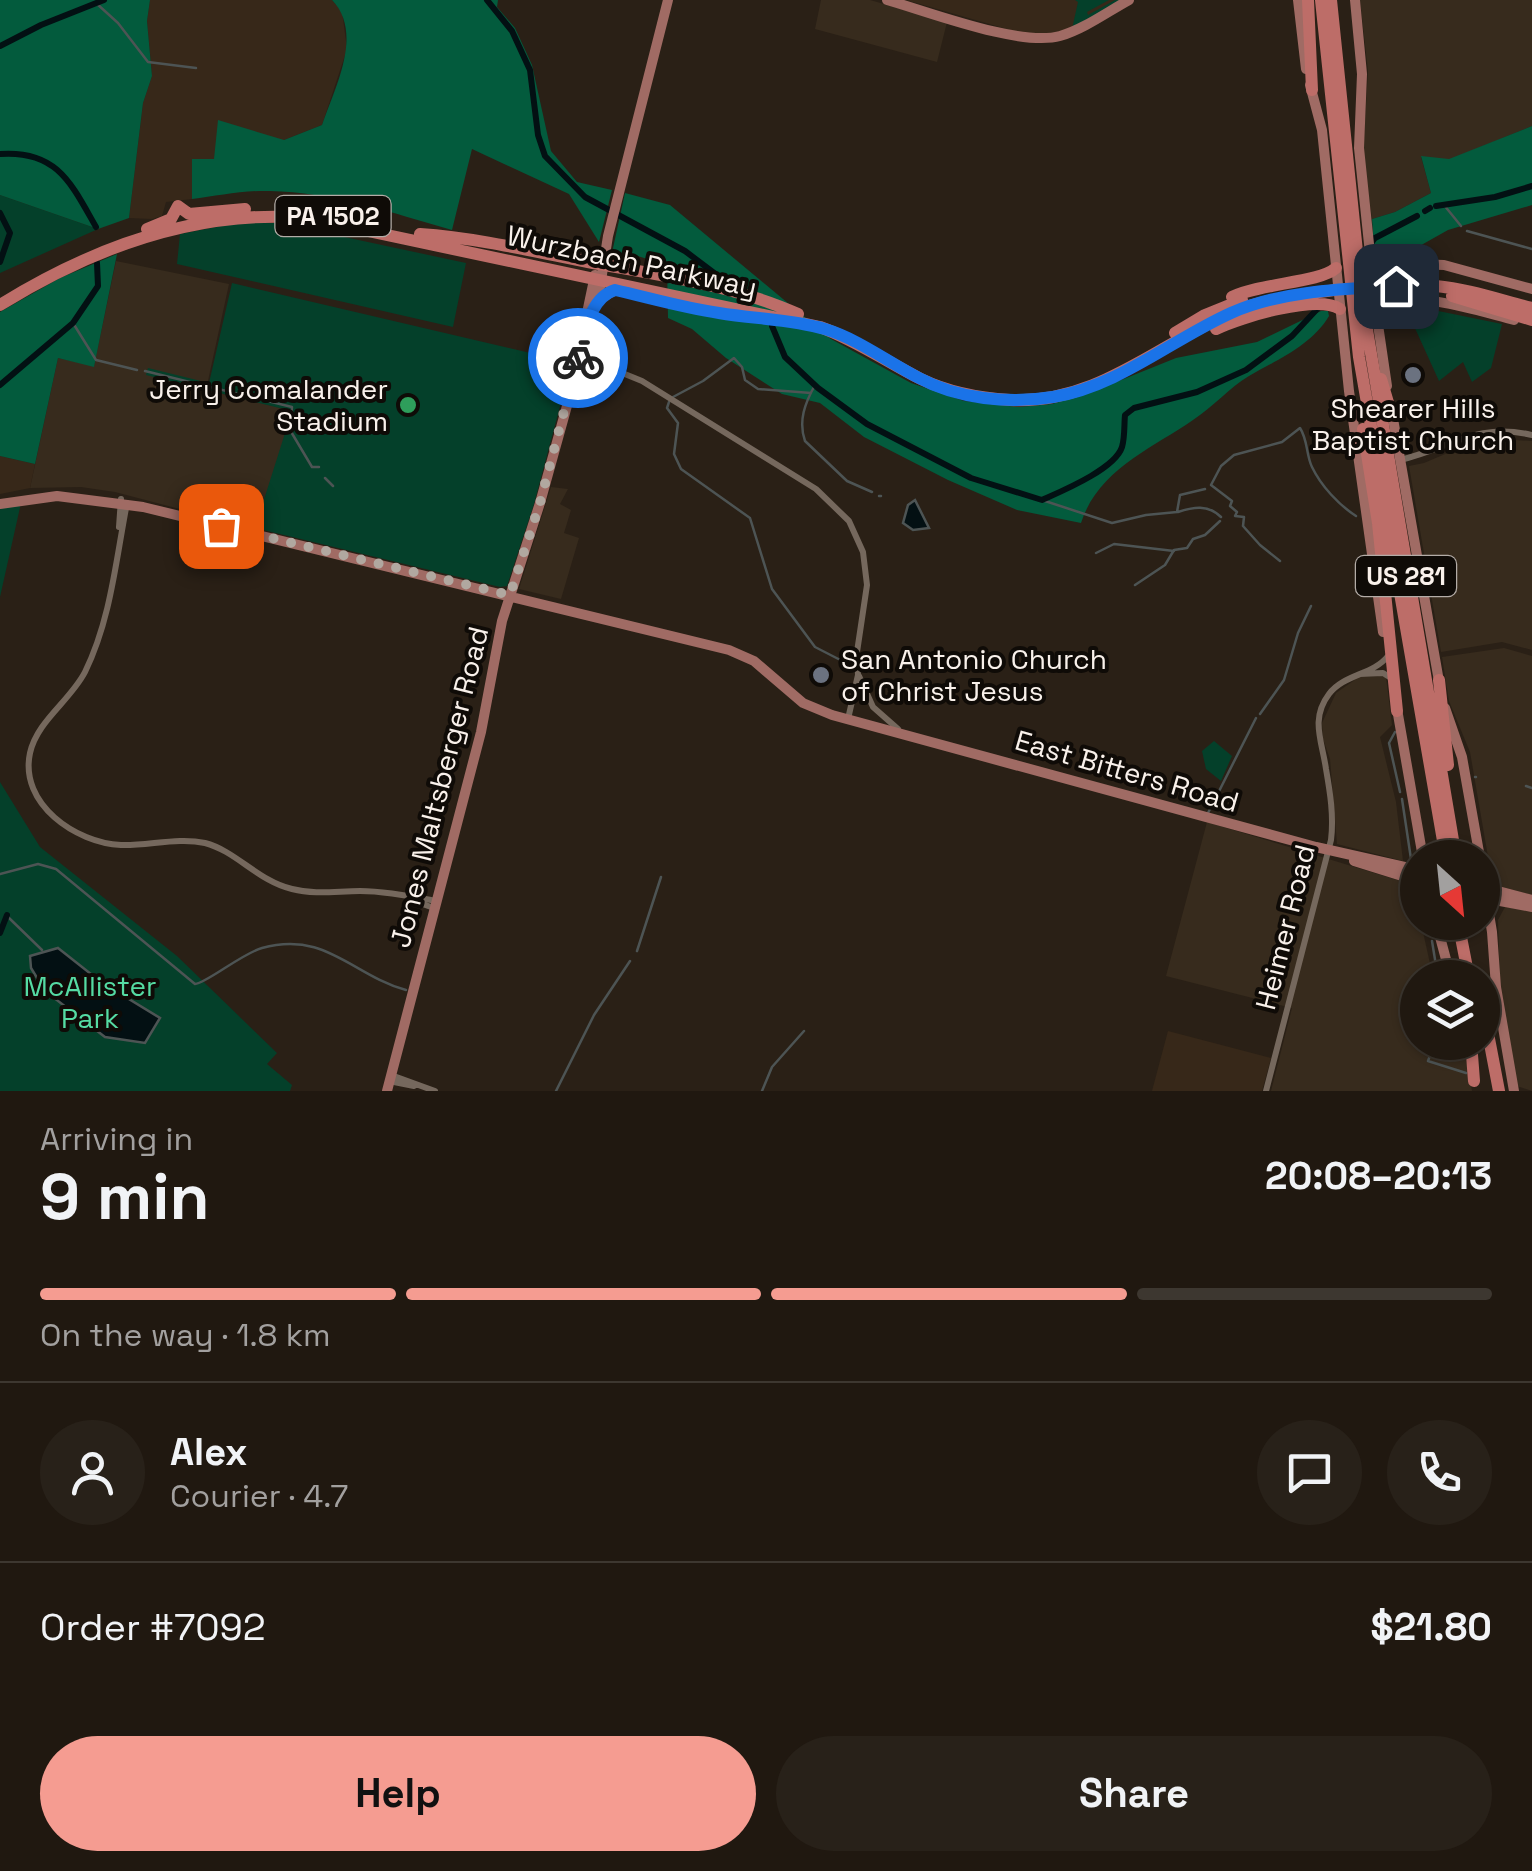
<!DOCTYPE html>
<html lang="en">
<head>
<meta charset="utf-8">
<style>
  body { margin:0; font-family:"Space Grotesk",sans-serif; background:#282119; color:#f1f3f6; height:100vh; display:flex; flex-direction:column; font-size:38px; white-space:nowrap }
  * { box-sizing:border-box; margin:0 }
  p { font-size:32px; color:#a2a09f }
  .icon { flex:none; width:55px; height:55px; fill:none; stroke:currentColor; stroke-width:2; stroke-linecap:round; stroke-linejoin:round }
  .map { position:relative; height:1091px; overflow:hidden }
  .details { display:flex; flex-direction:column; background:#201810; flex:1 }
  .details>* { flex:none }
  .needle { width:65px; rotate:153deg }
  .buttons { position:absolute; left:1400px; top:840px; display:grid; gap:20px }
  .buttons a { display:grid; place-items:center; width:100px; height:100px; border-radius:50%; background:#201810; box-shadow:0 2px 8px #0004,0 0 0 2px #3d3730; font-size:50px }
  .pin { position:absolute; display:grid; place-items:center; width:85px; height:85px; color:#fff; margin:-42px; border-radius:20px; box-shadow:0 5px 15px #0006 }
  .courier { position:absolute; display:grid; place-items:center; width:100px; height:100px; margin:-50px; border:8px solid #1a73e8; border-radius:50%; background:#fff; color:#222; box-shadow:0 2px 12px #0007 }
  .head em { font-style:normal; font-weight:800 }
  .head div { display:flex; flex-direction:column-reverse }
  .head { display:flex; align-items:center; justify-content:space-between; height:170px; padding:0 40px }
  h1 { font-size:65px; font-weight:800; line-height:75px }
  .bar { display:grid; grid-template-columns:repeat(4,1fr); gap:15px 10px; align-content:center; height:120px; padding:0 40px }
  .bar i { height:12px; border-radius:8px; background:#3d3730 }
  .bar .current { background:#f59c91 }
  .bar p { grid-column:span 4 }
  .line { display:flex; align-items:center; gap:25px; padding:0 40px; border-top:2px solid #3d3730 }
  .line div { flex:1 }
  .round { display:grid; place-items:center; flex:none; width:105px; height:105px; border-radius:52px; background:#282119 }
  .cta { display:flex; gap:20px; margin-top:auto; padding:20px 40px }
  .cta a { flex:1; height:115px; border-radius:60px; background:#f59c91; color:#111; font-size:40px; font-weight:800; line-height:115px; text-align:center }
  .cta a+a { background:#282119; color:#f1f3f6 }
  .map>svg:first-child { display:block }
  .commercial { fill:#372b1d }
  .built { fill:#372819 }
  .green { fill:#04402a }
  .forest { fill:#035b3d }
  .water { fill:#031013; stroke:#4d5454; stroke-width:2.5 }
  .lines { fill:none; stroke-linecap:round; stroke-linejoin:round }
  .stream { stroke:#4d5454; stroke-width:2.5 }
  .river { stroke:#031013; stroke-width:6 }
  .minor { stroke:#75685d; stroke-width:6 }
  .major { stroke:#a06b64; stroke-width:10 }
  .highway { stroke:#bd6d68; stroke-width:12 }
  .done { stroke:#b1a8a0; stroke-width:10; stroke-dasharray:0 18 }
  .route { stroke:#1a73e8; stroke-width:12 }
  .worship-dot { fill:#6b7280; stroke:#0f0b07; stroke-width:4 }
  .leisure-dot { fill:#2e9e5b; stroke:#0f0b07; stroke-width:4 }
  .labels { text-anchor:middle; stroke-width:8; stroke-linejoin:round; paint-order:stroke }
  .shield { fill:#0f0b07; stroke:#b3aca7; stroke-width:2.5 }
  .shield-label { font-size:25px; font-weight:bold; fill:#f9f1eb }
  .street-label { font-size:28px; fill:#f9f1eb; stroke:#0f0b07 }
  .poi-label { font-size:28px; fill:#f9f1eb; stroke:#0f0b07; text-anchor:end }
  .park-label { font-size:28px; fill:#55dba3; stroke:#0f0b07 }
</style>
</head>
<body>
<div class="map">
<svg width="1532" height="1091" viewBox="0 0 1532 1091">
  <rect width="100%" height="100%" fill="#2a2016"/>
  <path class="commercial" d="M 821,0 L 870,0 L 947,22 L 937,62 L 815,29 Z
    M 1360,0 L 1532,0 L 1532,126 L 1449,160 L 1421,157 L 1431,193 L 1395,212 L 1372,219 L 1363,155 L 1368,71 Z
    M 116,261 L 229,284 L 206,390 L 293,411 L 256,529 L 115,492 L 81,487 L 30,488 L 58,358 L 94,366 Z
    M 1483,438 L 1532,441 L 1532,650 L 1502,642 L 1441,652 L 1409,466 L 1424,463 Z
    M 551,487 L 568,489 L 560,504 L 571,510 L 564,533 L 579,538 L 561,599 L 519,589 Z
    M 1504,648 L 1532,656 L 1532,895 L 1502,887 L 1491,874 L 1470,752 L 1449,701 L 1442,657 Z
    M 1380,676 L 1386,677 L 1392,725 L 1380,737 L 1396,802 L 1403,861 L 1337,844 L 1330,759 L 1323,739 L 1322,723 L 1336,693 L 1359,677 Z
    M 1207,822 L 1404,882 L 1423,932 L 1433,977 L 1418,978 L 1418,1042 L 1463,1043 L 1472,1091 L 1271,1091 L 1292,1008 L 1166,976 Z
    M 1505,907 L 1532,911 L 1532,1091 L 1517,1086 L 1500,989 L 1498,920 Z"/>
  <path class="built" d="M 150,0 L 332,0 L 342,11 L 347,49 L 322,125 L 284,140 L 214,159 L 192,159 L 192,199 L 166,202 L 162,216 L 152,219 L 129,218 L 143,103 L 152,76 L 147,21 Z
    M 906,0 L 1122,0 L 1062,32 L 1028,35 Z
    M 0,456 L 35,464 L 30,488 L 0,494 Z
    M 1168,1031 L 1271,1058 L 1262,1091 L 1152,1091 Z"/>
  <path class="green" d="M 1075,0 L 1109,0 L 1087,12 L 1088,15 L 1115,0 L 1122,0 L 1072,29 L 1078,2 Z
    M 0,195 L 98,229 L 0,273 Z
    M 237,223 L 279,223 L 466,263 L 453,327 L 177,264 L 180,234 Z
    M 232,283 L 569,362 L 571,365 L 534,504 L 507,586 L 500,587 L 255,528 L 292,411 L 146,375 L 148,368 L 209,383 Z
    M 1404,304 L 1502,324 L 1491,368 L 1472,382 L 1463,362 L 1439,381 Z
    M 21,503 L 0,597 L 0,508 Z
    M 1214,741 L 1232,756 L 1221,781 L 1206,769 L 1202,751 Z
    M 0,782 L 40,847 L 177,956 L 277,1053 L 267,1064 L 292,1085 L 290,1091 L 0,1091 Z"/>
  <path class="forest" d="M 0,0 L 150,0 L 147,21 L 152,76 L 143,103 L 129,218 L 98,229 L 0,195 Z
    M 332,0 L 498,0 L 497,7 L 515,28 L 532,65 L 551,151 L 577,182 L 612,190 L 599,242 L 569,194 L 472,149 L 452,230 C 393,213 331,192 270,191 C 244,190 217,196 192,199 L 192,159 L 214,159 L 218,120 L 284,140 L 322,125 C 335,87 364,33 332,0 Z
    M 1532,126 L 1532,205 L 1448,230 L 1400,257 L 1386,257 L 1374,245 L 1372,219 L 1395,212 L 1431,193 L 1421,156 L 1449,159 Z
    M 625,193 L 670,205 L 831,339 L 911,383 L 964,401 L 1019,407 L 1052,404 L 1089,393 L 1176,358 L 1257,342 L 1321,311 L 1328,311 L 1329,316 C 1312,345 1277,360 1249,376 C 1229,388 1213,407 1193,420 C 1151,449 1098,470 1081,523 L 1017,510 L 948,480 L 864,437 L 820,403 L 782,394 L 726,358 L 692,329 L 668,318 L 667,265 L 631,254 L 614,258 L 613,248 Z
    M 117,254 L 94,367 L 58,358 L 35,464 L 0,456 L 0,312 L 60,278 Z"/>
  <path class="water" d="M 915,500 L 929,528 L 913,530 L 903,523 L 908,505 Z
    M 58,948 L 101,982 L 160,1018 L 145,1043 L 105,1037 L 45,991 L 31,968 L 30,956 Z"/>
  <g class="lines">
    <path class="stream" d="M 96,3 L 118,23 L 148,62 L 196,68
      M 1444,205 L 1461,226
      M 1467,231 L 1532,249
      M 73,323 L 96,360 L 137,370
      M 145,371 L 292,407 L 290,430 L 312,467 L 319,467
      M 815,385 C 805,403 798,421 805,441 L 847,481 L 872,492
      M 673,397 L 703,381 L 734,358 L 742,367 L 745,380 L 758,389 L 811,393
      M 669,402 L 667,408 L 678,423 L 674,454 L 681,469 L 750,518 L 772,589 L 815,647 L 854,667
      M 325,478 L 333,486
      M 879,496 L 881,496
      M 1042,500 L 1112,523 L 1146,515 L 1177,512 L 1180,495 L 1205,489
      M 1178,512 C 1193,507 1208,504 1221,517
      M 1096,553 L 1114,544 L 1174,551
      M 1280,561 L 1260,545 L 1243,526 L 1244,517 L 1235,516 L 1237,512 L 1230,506 L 1232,501 L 1211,485 L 1221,466 L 1234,455 L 1282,442 L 1300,428 C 1308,440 1306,455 1312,467 C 1321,486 1339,505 1356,516
      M 1135,585 L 1165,565 L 1174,550 L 1187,548 L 1193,539 L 1205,535 L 1220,521
      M 1260,714 L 1284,680 L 1298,633 L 1311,606
      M 1395,732 L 1389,743 L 1400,792
      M 1475,777 L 1476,777
      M 1526,786 L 1532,788
      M 1402,799 L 1411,859
      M 1208,813 L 1256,718
      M 0,874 L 38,864 L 56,869 L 195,984 C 207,983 241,954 262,948 C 325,930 352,975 406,990
      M 1417,889 L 1418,889
      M 8,917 L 42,950
      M 1426,922 L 1431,936
      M 1432,941 L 1438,978
      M 637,951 L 661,877
      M 1435,1042 L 1428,1061 L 1466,1073
      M 556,1091 L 594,1015 L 630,961
      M 762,1091 L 772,1067 L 804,1031"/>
    <path class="river" d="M 487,0 L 512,31 L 530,70 L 538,135 L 545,156 L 585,197 L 685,251 L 734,288
      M 0,46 L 41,25 L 104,0
      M 0,154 C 57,150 71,183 96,227
      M 1436,206 L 1495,197 L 1532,186
      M 1425,211 L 1430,208
      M 0,213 L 10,233 L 0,262
      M 1359,259 L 1375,238 L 1417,216
      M 772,326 L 785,357 L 818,388 L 867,424 L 971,478 L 1042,500 C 1062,491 1115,469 1122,447 C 1125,437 1124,425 1125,415 L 1134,408 L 1197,392 L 1246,370 L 1292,336 L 1319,307
      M 0,385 L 73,323 L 98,286 L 97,263
      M 0,933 L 7,915"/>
    <path class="minor" d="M 577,360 L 610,368 L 642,381 L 816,489 L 849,521 L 863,552 L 867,585 L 857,652 L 858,675 L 848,719
      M 1400,460 C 1451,448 1476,422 1532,435
      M 127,503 C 116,559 111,619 85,672 C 70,701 37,721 30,753 C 19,804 76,843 121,845 C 148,846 178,837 205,843 C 236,851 258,881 292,889 C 315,895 337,891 360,891 C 385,891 411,896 436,901
      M 119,527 L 121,499
      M 1360,674 L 1383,673 L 1391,678
      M 859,676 L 873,707 L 898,729
      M 408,899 L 434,908
      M 391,1075 L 435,1091
      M 389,1081 L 414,1086
      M 1266,1091 L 1331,840 C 1334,816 1330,792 1326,769 C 1322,741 1310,719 1329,694 C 1344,674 1373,675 1388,656"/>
    <path class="major" d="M 887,0 C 929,12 1020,47 1060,36 C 1084,29 1107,12 1129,0
      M 1298,0 L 1306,69
      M 1355,0 L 1362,74 L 1359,148 L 1376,311 L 1387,386
      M 1310,85 L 1322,130 L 1349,391 L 1383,632
      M 1370,256 L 1384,263 L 1444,265 L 1532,289
      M 597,301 L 615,290
      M 1376,311 C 1401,284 1481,312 1514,320
      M 588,322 L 587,313 L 595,275
      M 1392,413 L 1440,687
      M 0,504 L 57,496 L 143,507 L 729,650 L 754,661 L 803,703 L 832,715 L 1316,847 L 1418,870
      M 1396,703 L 1423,858
      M 1445,708 L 1462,757 L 1480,858
      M 1354,861 L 1418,881
      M 1482,871 L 1492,932 L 1496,987 L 1514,1091
      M 1483,887 L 1532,900
      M 1484,898 L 1532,907
      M 1436,922 L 1451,978
      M 387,1091 L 481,732 L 502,621 L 540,503 L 600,287 L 608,236 L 668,0"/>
    <path class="highway" d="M 1308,0 L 1312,90
      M 1321,0 L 1359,357 L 1446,858
      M 1331,0 L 1362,300 L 1456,858
      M 147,229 L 171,219 L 178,206 L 189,214 L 245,209
      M 420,234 C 477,238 532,251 588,262 C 658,275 734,285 798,314
      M 1370,280 L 1415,277
      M 1452,296 L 1532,320
      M 1232,297 C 1261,283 1319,283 1336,268
      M 0,305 C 92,248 198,209 307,218 L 820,327 C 856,340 887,362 921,379 C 948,392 980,398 1010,400 C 1096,405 1158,344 1233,312 C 1278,293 1386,282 1436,286 C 1468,289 1500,300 1532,308
      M 1216,329 C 1241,317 1317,294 1340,309
      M 1175,333 L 1205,315 L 1242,300
      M 1381,379 L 1392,416
      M 1363,429 L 1378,523 L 1397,711
      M 1439,680 L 1448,765
      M 1458,922 L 1469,978
      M 1482,1002 L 1499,1091
      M 1471,1042 L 1474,1081"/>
  </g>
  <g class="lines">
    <path class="done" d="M 221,526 L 510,595 L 540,503 L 578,358"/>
    <path class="route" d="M 578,358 C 585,334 589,298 615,290 C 650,298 684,308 719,313 C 754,319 791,319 825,329 C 858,339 888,362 919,378 C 958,399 1009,404 1053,397 C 1119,386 1171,340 1231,313 C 1280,291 1342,289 1396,286"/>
  </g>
  <g class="worship-dot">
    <circle cx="1413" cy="375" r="10"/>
    <circle cx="821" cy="675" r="10"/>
  </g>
  <circle class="leisure-dot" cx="408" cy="405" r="10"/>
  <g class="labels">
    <g class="shield">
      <rect x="275.5" y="196" width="115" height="40" rx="8"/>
      <rect x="1356" y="556" width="100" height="40" rx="8"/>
    </g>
    <g class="shield-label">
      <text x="333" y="225">PA 1502</text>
      <text x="1406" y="585">US 281</text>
    </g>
    <g class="street-label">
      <text transform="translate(632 261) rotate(12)" y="10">Wurzbach Parkway</text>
      <text transform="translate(1127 771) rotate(16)" y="10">East Bitters Road</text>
      <text transform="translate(439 787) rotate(-76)" y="10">Jones Maltsberger Road</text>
      <text transform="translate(1285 927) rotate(-76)" y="10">Heimer Road</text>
    </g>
    <g class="poi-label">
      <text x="388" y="399">Jerry Comalander<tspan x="388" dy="32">Stadium</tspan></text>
      <text x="1413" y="418" text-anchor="middle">Shearer Hills<tspan x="1413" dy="32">Baptist Church</tspan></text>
      <text x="841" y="669" text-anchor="start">San Antonio Church<tspan x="841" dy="32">of Christ Jesus</tspan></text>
    </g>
    <g class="park-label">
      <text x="90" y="996">McAllister<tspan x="90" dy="32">Park</tspan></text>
    </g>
  </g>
</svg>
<div class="buttons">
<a><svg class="needle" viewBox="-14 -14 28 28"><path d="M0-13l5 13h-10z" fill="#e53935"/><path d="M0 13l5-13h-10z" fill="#a2a09f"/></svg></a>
<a><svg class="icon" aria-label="layers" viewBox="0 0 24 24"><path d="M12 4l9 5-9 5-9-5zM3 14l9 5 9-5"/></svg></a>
</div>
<div class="pin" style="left:221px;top:526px;background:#ea580c"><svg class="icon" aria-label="bag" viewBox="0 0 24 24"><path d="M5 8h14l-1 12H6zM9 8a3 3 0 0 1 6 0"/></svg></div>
<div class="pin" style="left:1396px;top:286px;background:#1f2937"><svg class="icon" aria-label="home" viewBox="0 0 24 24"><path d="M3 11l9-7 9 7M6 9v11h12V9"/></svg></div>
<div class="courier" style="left:578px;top:358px"><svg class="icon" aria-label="bike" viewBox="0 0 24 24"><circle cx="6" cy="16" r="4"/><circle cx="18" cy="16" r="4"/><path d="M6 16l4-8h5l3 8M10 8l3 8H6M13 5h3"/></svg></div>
</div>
<section class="details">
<div class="head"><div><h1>9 min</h1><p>Arriving in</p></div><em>20:08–20:13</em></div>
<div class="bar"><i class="current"></i><i class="current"></i><i class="current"></i><i></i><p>On the way · 1.8 km</p></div>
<div class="line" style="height:180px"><a class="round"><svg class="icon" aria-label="person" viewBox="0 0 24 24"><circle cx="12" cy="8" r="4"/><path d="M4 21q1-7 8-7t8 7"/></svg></a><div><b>Alex</b><p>Courier · 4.7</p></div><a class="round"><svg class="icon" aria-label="chat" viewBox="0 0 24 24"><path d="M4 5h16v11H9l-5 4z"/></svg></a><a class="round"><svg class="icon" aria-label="phone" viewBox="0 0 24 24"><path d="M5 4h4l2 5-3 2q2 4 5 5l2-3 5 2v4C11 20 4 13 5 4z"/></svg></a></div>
<div class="line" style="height:130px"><div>Order #7092</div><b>$21.80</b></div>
<div class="cta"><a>Help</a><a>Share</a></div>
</section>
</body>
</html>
